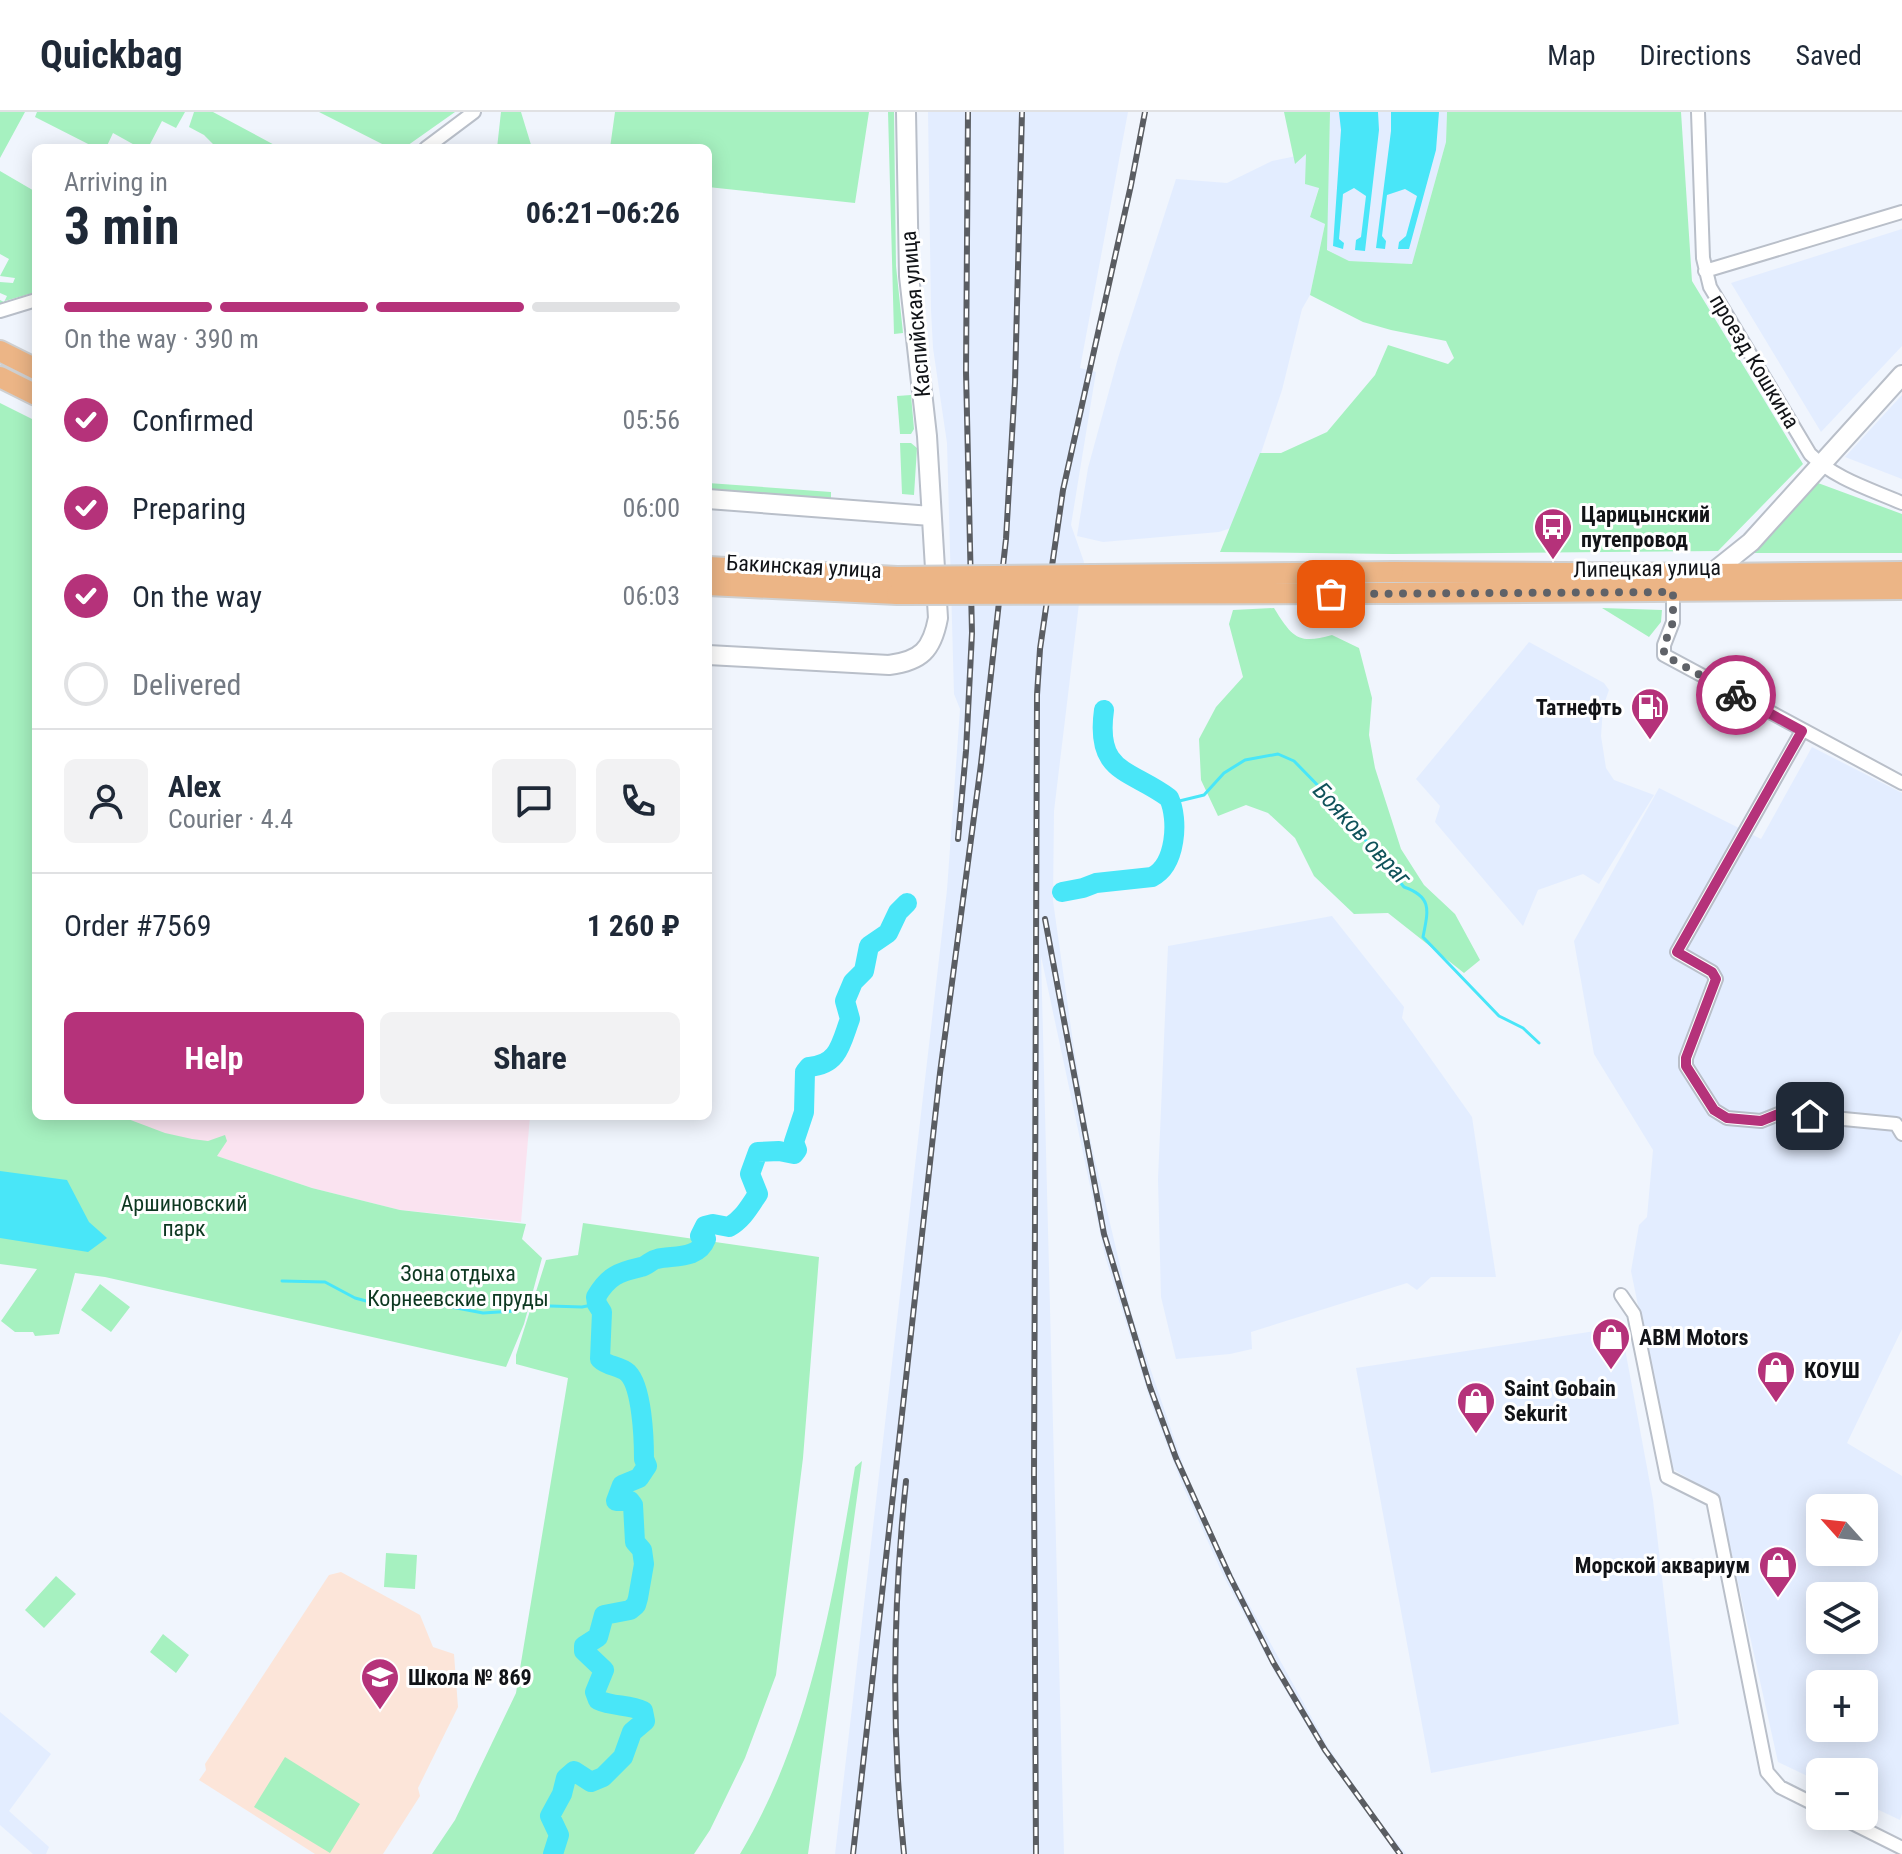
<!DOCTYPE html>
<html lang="en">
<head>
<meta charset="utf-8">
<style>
  body { margin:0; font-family:"Roboto Condensed",sans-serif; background:#f2f2f3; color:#1f2937; height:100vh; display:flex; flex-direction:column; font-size:30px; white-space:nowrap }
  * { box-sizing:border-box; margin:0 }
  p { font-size:26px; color:#747a83 }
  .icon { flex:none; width:44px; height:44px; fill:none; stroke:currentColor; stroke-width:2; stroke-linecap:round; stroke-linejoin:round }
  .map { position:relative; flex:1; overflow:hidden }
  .panel { position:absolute; left:32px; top:32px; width:680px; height:976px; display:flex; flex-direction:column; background:#fff; border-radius:12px; box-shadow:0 4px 20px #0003 }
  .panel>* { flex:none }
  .needle { width:52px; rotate:297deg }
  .controls { position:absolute; left:1806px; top:1382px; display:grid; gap:16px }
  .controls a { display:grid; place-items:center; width:72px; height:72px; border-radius:12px; background:#fff; box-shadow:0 4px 20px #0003; font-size:40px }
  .pin { position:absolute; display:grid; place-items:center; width:68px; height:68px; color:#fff; margin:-34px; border-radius:16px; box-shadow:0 4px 12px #0006 }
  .courier { position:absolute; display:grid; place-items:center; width:80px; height:80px; margin:-40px; border:6px solid #b5327a; border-radius:50%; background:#fff; color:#222; box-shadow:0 2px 10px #0007 }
  .head em { font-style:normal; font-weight:700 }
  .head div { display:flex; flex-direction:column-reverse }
  .head { display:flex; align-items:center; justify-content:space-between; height:136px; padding:0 32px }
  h1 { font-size:52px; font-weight:700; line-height:60px }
  .bar { display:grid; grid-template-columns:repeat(4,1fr); gap:12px 8px; align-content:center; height:96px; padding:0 32px }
  .bar i { height:10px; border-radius:6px; background:#e0e1e3 }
  .bar .active { background:#b5327a }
  .bar p { grid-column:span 4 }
  .line { display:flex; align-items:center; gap:20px; padding:0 32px; border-top:2px solid #e0e1e3 }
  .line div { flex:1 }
  .round { display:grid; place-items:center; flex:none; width:84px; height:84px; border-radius:12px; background:#f2f2f3 }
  ol { padding:0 32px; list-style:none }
  li { display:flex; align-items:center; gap:24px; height:88px }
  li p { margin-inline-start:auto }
  li .icon { padding:8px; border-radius:50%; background:#b5327a; color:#fff; stroke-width:4 }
  li:last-child { color:#747a83 }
  li i { width:44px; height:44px; border:4px solid #e0e1e3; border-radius:50% }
  .action { display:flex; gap:16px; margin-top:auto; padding:16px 32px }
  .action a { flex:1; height:92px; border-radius:12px; background:#b5327a; color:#fff; font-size:32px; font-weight:700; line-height:92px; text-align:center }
  .action a+a { background:#f2f2f3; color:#1f2937 }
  header { display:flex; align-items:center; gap:48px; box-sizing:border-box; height:112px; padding:0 40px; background:#fff; border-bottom:2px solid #e0e1e3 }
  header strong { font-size:38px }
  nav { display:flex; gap:44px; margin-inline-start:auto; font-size:28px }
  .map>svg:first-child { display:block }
  .built { fill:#e3edff; fill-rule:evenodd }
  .education { fill:#fce5d9 }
  .medical { fill:#fae3f0 }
  .green { fill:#a6f1c0 }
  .water { fill:#49e6f8 }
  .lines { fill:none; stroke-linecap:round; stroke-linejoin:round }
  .stream { stroke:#49e6f8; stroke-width:3 }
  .river { stroke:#49e6f8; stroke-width:20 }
  .street-casing { stroke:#b9bfc9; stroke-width:16 }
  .secondary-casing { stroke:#b9bfc9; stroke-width:22 }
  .primary-casing { stroke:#cfd0d1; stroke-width:24 }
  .street { stroke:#fff; stroke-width:12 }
  .secondary { stroke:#fff; stroke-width:18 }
  .primary { stroke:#ecb586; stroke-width:20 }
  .rail-casing { stroke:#5a5d62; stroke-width:6 }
  .rail { stroke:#fff; stroke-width:3; stroke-dasharray:9; stroke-linecap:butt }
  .primary-bridge-casing { stroke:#cfd0d1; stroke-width:24; stroke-linecap:butt }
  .primary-bridge { stroke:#ecb586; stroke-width:20 }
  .done { stroke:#5f6268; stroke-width:8; stroke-dasharray:0 14.4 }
  .route { stroke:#b5327a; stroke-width:10 }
  .labels { text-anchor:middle; stroke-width:6; stroke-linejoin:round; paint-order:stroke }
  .street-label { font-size:22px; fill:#111317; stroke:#fff }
  .poi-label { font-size:22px; font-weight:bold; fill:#111317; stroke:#fff; text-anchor:start }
  .park-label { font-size:22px; fill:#0d3821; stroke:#fff }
  .water-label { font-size:24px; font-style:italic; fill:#0f525a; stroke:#fff }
</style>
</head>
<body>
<header>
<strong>Quickbag</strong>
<nav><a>Map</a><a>Directions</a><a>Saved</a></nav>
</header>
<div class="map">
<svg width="1902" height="1742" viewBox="0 0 1902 1742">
  <rect width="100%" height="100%" fill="#f0f5fd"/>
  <path class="built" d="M 928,0 L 1128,0 L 1080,256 L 1096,260 L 1071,413 L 1084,450 L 1054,699 L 1053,789 L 1074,937 L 1088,1018 L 1131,1200 L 1186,1361 L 1230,1458 L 1328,1635 L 1377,1706 L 1406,1742 L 1397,1742 L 1323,1641 L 1274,1559 L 1223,1463 L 1182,1372 L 1152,1294 L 1105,1144 L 1041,844 L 1064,1742 L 835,1742 L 947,778 L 960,597 L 954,582 L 947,331 L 933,236 L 931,198 Z
    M 1330,0 L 1447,0 L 1446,30 L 1412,152 L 1348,149 L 1326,137 Z
    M 1306,42 L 1319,75 L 1310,105 L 1325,112 L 1310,183 L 1302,197 L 1282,278 L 1257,353 L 1231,416 L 1219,420 L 1103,430 L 1077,424 L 1088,356 L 1118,246 L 1176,67 L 1227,71 L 1272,49 Z
    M 1902,117 L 1902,234 L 1821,320 L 1731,171 Z
    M 1902,283 L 1902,367 L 1845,345 Z
    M 1529,530 L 1604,571 L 1609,578 L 1603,595 L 1601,624 L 1606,656 L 1614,668 L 1654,683 L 1599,772 L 1583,762 L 1538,778 L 1523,814 L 1435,710 L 1440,694 L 1416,667 Z
    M 1812,635 L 1902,681 L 1902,1217 L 1847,1331 L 1902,1364 L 1902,1702 L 1900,1708 L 1864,1691 L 1864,1660 L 1820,1660 L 1820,1670 L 1778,1650 L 1719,1385 L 1671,1356 L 1631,1159 L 1639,1113 L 1647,1105 L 1653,1038 L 1594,942 L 1574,829 L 1659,676 L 1761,727 ZM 1820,1396 L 1864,1396 L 1864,1440 L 1820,1440 ZM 1820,1484 L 1864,1484 L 1864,1528 L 1820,1528 ZM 1820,1572 L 1864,1572 L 1864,1616 L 1820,1616 Z
    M 1332,804 L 1404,895 L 1402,906 L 1472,1005 L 1496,1165 L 1431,1165 L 1417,1178 L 1407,1171 L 1251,1220 L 1252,1237 L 1230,1242 L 1176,1247 L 1161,1185 L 1158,1067 L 1168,834 Z
    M 1621,1215 L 1653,1388 L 1679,1612 L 1431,1661 L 1356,1256 Z
    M 0,1600 L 51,1642 L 9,1699 L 49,1735 L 46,1742 L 33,1742 L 0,1713 Z"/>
  <path class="education" d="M 341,1460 L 420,1503 L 433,1535 L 454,1542 L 458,1595 L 418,1676 L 420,1684 L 383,1742 L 315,1742 L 199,1668 L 206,1658 L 205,1652 L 329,1463 Z"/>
  <path class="medical" d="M 97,1004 L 530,1004 L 521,1110 L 400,1098 L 312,1076 Z"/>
  <path class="green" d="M 0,0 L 25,0 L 0,46 Z
    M 37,0 L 185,0 L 176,16 L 162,9 L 148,36 L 140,36 L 113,21 L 106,36 L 96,36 L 35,5 Z
    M 194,0 L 213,0 L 280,36 L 217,36 L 204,23 L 189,15 Z
    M 319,0 L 455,0 L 404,36 L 390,36 Z
    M 501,0 L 521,0 L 532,36 L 497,36 Z
    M 615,0 L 869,0 L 855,91 L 708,75 L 708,36 L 610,36 Z
    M 888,0 L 894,0 L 896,154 L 903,221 L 894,222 Z
    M 1284,0 L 1330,0 L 1327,138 L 1349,149 L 1412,152 L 1446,30 L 1447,0 L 1681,0 L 1692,169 L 1803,352 L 1718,439 L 1393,442 L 1220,440 L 1260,341 L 1281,341 L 1327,320 L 1375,263 L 1388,233 L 1448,252 L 1454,246 L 1446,229 L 1391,218 L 1363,210 L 1310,183 L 1325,112 L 1310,105 L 1319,76 L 1305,72 L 1306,42 L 1295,52 Z
    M 0,59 L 36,80 L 36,180 L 5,189 L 11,193 L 0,197 L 0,188 L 4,190 L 7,184 L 0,181 L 0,170 L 13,171 L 15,166 L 0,164 L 9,147 L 0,142 Z
    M 911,283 L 914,317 L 911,322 L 900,322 L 897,284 Z
    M 0,291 L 36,309 L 36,1004 L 120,1004 L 165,1021 L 192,1027 L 208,1029 L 225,1023 L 227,1029 L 217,1044 L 312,1076 L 400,1098 L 526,1112 L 522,1127 L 542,1146 L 524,1212 L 506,1255 L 105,1165 L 75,1161 L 59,1222 L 35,1224 L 33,1220 L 15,1220 L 1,1209 L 37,1157 L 0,1152 Z
    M 900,331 L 911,331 L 917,336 L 914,383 L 902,382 Z
    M 708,371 L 831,380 L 831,387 L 708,378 Z
    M 1818,371 L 1902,402 L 1902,441 L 1751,441 Z
    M 1274,496 C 1292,525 1298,533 1332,523 L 1359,536 L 1372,586 L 1369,623 L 1375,656 L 1401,737 L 1424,773 L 1455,802 L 1480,848 L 1464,861 L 1388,801 L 1354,802 L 1314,764 L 1295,726 L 1268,701 L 1246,693 L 1218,704 L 1201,668 L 1199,627 L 1216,595 L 1243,565 L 1229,512 L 1233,498 Z
    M 1602,496 L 1662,498 L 1661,510 L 1649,525 Z
    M 583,1111 L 819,1145 L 803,1346 L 776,1563 L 745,1646 L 710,1718 L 694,1742 L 432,1742 L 455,1708 L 516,1581 L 568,1266 L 516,1252 L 516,1243 L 546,1148 L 578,1143 Z
    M 100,1172 L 130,1195 L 111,1220 L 81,1198 Z
    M 862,1349 L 808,1742 L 740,1742 C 810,1625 833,1487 855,1355 Z
    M 386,1441 L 417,1443 L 415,1477 L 384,1475 Z
    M 56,1464 L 76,1482 L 44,1516 L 25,1498 Z
    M 163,1522 L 189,1543 L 176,1561 L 150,1540 Z
    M 285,1645 L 360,1692 L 330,1741 L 254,1695 Z"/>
  <path class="water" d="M 1339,0 L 1378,0 L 1379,18 L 1365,139 L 1355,138 L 1356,128 L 1361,125 L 1366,84 L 1354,76 L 1343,82 L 1339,127 L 1344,131 L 1343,137 L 1333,134 L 1341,18 Z
    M 1391,0 L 1439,0 L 1436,38 L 1409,137 L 1398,137 L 1399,130 L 1406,124 L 1417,84 L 1405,77 L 1387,83 L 1382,124 L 1386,129 L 1385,137 L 1376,136 L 1391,19 Z
    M 0,1059 L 67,1068 L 89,1110 L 107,1126 L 88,1140 L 0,1126 Z"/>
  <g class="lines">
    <path class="stream" d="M 1171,691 L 1204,683 L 1224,661 L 1245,648 L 1278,642 L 1294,649 L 1335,691 L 1404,775 C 1433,785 1428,799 1423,825 L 1499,904 L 1523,916 L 1539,931
      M 282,1169 L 325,1170 L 355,1186 L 370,1190 L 399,1185 L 483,1201 L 514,1199
      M 550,1194 L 582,1195 L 597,1192"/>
    <path class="river" d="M 1062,780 L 1083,776 L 1096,771 L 1152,765 C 1176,753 1179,708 1169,686 C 1130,657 1095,662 1104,598
      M 553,1742 L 559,1723 L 550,1704 L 562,1682 L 566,1666 L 574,1659 L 591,1670 L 603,1665 L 623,1645 L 632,1620 L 645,1609 L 643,1599 C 629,1592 613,1595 598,1588 L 595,1580 L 604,1558 L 584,1539 L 584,1534 L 598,1525 L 604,1503 L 630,1498 L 636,1493 L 638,1486 L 644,1452 L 642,1438 L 635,1430 L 633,1393 L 630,1389 L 616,1389 L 622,1373 L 639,1366 L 647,1354 L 644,1347 C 644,1326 642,1275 628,1261 C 619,1253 608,1255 600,1247 L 602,1200 L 597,1192 L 596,1185 C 608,1164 619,1160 641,1155 C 647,1154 651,1148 657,1147 C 673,1143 698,1148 706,1127 L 700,1124 L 705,1114 L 713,1112 L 729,1115 C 743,1107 749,1095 758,1082 L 750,1062 L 758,1040 L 779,1039 L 794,1042 L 797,1038 L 794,1030 L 804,1000 L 805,960 L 809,955 C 839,953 841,931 850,907 L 845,889 L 853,870 L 864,859 L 869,834 L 888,821 L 898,800 L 907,791"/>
    <g class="street-casing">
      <path id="street" d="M 1698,0 L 1703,146 L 1710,175 L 1810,342 C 1835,367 1870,377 1902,391
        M 426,36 L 474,0
        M 1705,159 L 1902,100
        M 0,199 L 36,188
        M 1673,480 L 1673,510 L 1664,533 L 1664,543 L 1902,671
        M 1802,619 L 1677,840 L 1712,860 L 1716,867 L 1686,946 L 1686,954 L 1714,998 L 1727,1006 L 1761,1009 L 1781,1001 L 1896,1012 L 1902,1022
        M 1621,1183 L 1634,1202 L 1667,1365 L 1713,1388 L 1767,1660 L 1780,1675 L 1820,1695
        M 1838,1704 L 1902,1736"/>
    </g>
    <g class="secondary-casing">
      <path id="secondary" d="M 708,387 L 931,404
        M 1711,462 L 1751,430 L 1902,263
        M 708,543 L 889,553 C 921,549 932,538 938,506 L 927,324 L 909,164 L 906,0"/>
    </g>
    <g class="primary-casing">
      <path id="primary" d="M 0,239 L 36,257
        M 0,265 L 36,283
        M 708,455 L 897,465
        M 1393,460 L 1711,462 L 1902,460
        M 708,473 L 897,482
        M 1393,481 L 1902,477"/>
    </g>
    <use href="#street" class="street"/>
    <use href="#secondary" class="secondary"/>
    <use href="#primary" class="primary"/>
    <g class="rail-casing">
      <path id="rail" d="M 958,727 L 966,639 L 972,521 L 966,260 L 968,0
        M 1045,807 L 1104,1122 L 1150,1275 L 1176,1346 L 1230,1465 L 1273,1550 L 1325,1638 L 1400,1742
        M 853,1742 L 940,961 L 981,652 L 1006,427 L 1015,271 L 1022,0
        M 904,1742 C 891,1618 893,1493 906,1369
        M 1036,1742 L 1034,1365 L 1037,583 L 1040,537 L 1063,378 L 1131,73 L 1145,0"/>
    </g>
    <use href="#rail" class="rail"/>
    <g class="primary-bridge-casing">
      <path id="primary-bridge" d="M 897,465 L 1393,460
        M 897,482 L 1393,481"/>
    </g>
    <use href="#primary-bridge" class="primary-bridge"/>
  </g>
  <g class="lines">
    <path class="done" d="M 1331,482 L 1673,480 L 1673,510 L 1664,533 L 1664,543 L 1736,583"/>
    <path class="route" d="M 1736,583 L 1802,619 L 1677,840 L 1712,860 L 1716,867 L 1686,946 L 1686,954 L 1714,998 L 1727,1006 L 1761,1009 L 1781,1001 L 1810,1004"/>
  </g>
  <defs>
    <g id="bus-pin" transform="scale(2)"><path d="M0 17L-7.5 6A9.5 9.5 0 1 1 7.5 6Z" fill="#b5327a" stroke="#fff"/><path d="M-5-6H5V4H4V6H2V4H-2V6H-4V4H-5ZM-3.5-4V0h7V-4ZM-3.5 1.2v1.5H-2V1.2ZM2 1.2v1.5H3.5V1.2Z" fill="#fff"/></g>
    <g id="fuel-pin" transform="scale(2)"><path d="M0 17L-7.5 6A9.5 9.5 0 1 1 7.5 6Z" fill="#b5327a" stroke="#fff"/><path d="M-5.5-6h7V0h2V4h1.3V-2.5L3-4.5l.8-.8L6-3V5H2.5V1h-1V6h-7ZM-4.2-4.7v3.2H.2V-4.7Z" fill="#fff"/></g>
    <g id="shop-pin" transform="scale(2)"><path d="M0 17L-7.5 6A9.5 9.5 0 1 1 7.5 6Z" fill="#b5327a" stroke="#fff"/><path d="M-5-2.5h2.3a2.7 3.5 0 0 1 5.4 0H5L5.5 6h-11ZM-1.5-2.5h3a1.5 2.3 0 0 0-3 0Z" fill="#fff"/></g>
    <g id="school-pin" transform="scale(2)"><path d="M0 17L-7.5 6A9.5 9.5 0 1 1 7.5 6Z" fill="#b5327a" stroke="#fff"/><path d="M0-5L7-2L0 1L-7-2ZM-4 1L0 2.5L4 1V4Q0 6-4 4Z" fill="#fff"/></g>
  </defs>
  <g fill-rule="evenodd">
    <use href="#bus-pin" x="1553" y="415"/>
    <use href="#fuel-pin" x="1650" y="595"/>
    <use href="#shop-pin" x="1611" y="1225"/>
    <use href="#shop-pin" x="1776" y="1258"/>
    <use href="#shop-pin" x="1476" y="1289"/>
    <use href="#shop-pin" x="1778" y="1453"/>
    <use href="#school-pin" x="380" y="1565"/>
  </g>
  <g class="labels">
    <g class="street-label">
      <text transform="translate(915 202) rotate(-95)" y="8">Каспийская улица</text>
      <text transform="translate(1755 249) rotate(59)" y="8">проезд Кошкина</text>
      <text transform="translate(804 454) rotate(3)" y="8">Бакинская улица</text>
      <text transform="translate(1647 456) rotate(-1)" y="8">Липецкая улица</text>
    </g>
    <g class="poi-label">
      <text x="1581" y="410">Царицынский<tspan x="1581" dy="25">путепровод</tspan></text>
      <text x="1622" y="603" text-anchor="end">Татнефть</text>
      <text x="1639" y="1233">ABM Motors</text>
      <text x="1804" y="1266">КОУШ</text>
      <text x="1504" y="1284">Saint Gobain<tspan x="1504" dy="25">Sekurit</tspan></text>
      <text x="1750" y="1461" text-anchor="end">Морской аквариум</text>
      <text x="408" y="1573">Школа № 869</text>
    </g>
    <g class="park-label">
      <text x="184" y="1099">Аршиновский<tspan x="184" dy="25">парк</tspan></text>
      <text x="458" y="1169">Зона отдыха<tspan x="458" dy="25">Корнеевские пруды</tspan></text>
    </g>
    <g class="water-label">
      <text transform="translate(1362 722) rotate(47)" y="8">Бояков овраг</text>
    </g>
  </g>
</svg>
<div class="controls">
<a><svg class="needle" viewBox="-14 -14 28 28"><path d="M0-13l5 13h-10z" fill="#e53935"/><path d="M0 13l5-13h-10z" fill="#747a83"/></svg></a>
<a><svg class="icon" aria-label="layers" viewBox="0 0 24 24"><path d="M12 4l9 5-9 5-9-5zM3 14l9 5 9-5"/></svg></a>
<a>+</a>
<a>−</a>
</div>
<div class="pin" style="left:1331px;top:482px;background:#ea580c"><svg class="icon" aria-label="bag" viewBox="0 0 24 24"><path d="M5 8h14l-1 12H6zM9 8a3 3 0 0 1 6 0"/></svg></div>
<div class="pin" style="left:1810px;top:1004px;background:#1f2937"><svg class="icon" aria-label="home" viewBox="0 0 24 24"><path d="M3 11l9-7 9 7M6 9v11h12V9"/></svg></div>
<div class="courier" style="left:1736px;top:583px"><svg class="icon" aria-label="bike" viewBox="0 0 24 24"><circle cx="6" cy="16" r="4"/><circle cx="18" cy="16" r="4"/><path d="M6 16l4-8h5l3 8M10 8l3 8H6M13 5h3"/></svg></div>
<section class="panel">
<div class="head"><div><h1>3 min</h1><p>Arriving in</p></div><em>06:21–06:26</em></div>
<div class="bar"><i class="active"></i><i class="active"></i><i class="active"></i><i></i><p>On the way · 390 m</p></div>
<ol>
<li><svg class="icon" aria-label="check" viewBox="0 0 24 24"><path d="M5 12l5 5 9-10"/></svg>Confirmed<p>05:56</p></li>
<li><svg class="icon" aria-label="check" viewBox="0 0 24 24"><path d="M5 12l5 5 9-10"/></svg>Preparing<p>06:00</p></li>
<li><svg class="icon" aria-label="check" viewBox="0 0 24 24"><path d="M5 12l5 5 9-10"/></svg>On the way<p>06:03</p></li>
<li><i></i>Delivered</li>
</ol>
<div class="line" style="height:144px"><a class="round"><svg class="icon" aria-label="person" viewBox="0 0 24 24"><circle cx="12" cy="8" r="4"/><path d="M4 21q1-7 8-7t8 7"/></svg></a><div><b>Alex</b><p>Courier · 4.4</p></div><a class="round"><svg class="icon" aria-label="chat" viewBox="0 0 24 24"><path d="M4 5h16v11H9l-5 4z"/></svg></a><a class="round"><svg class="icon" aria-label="phone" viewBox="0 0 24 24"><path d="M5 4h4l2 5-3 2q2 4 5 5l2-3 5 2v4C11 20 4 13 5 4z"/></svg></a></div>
<div class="line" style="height:104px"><div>Order #7569</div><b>1 260 ₽</b></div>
<div class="action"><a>Help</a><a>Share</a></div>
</section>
</div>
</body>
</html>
